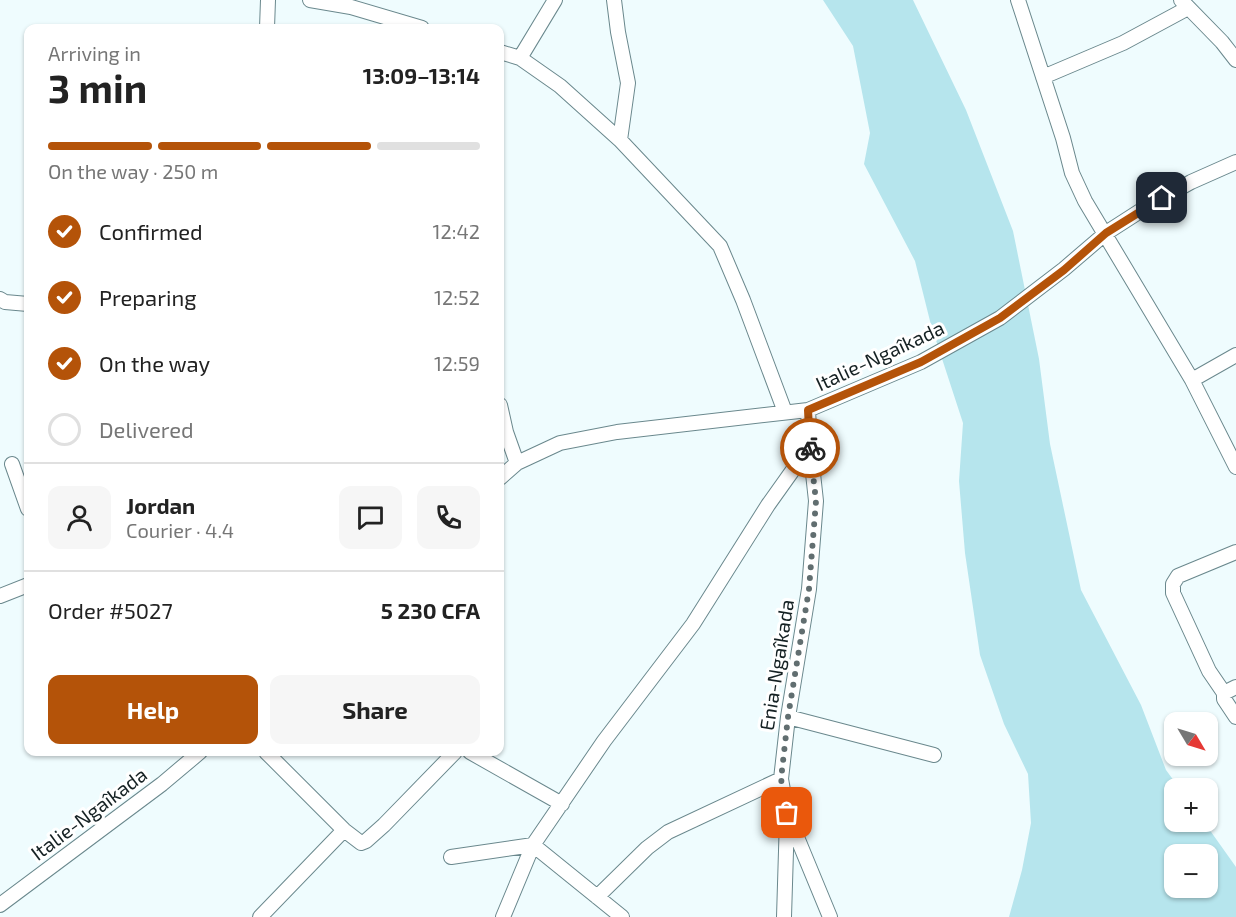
<!DOCTYPE html>
<html lang="en">
<head>
<meta charset="utf-8">
<style>
  body { margin:0; font-family:"Exo 2",sans-serif; background:#f6f6f6; color:#222; height:100vh; display:flex; flex-direction:column; font-size:22px; white-space:nowrap }
  * { box-sizing:border-box; margin:0 }
  p { font-size:20px; color:#767676 }
  .icon { flex:none; width:33px; height:33px; fill:none; stroke:currentColor; stroke-width:2; stroke-linecap:round; stroke-linejoin:round }
  .map { position:relative; flex:1; overflow:hidden }
  .panel { position:absolute; left:24px; top:24px; width:480px; height:732px; display:flex; flex-direction:column; background:#fff; border-radius:12px; box-shadow:0 2px 4px #0004 }
  .panel>* { flex:none }
  .needle { width:39px; rotate:128deg }
  .fabs { position:absolute; left:1164px; top:712px; display:grid; gap:12px }
  .fabs a { display:grid; place-items:center; width:54px; height:54px; border-radius:12px; background:#fff; box-shadow:0 2px 4px #0004; font-size:30px }
  .pin { position:absolute; display:grid; place-items:center; width:51px; height:51px; color:#fff; margin:-26px; border-radius:12px; box-shadow:0 3px 9px #0006 }
  .courier { position:absolute; display:grid; place-items:center; width:60px; height:60px; margin:-30px; border:4px solid #b45309; border-radius:50%; background:#fff; color:#222; box-shadow:0 2px 8px #0007 }
  .headline em { font-style:normal; font-weight:700 }
  .headline div { display:flex; flex-direction:column-reverse }
  .headline { display:flex; align-items:center; justify-content:space-between; height:102px; padding:0 24px }
  h1 { font-size:39px; font-weight:700; line-height:45px }
  .bar { display:grid; grid-template-columns:repeat(4,1fr); gap:9px 6px; align-content:center; height:72px; padding:0 24px }
  .bar i { height:8px; border-radius:4px; background:#e0e0e0 }
  .bar .on { background:#b45309 }
  .bar p { grid-column:span 4 }
  .line { display:flex; align-items:center; gap:15px; padding:0 24px; border-top:2px solid #e0e0e0 }
  .line div { flex:1 }
  .round { display:grid; place-items:center; flex:none; width:63px; height:63px; border-radius:12px; background:#f6f6f6 }
  ol { padding:0 24px; list-style:none }
  li { display:flex; align-items:center; gap:18px; height:66px }
  li p { margin-inline-start:auto }
  li .icon { padding:6px; border-radius:50%; background:#b45309; color:#fff; stroke-width:4 }
  li:last-child { color:#767676 }
  li i { width:33px; height:33px; border:3px solid #e0e0e0; border-radius:50% }
  .button { display:flex; gap:12px; margin-top:auto; padding:12px 24px }
  .button a { flex:1; height:69px; border-radius:12px; background:#b45309; color:#fff; font-size:24px; font-weight:700; line-height:69px; text-align:center }
  .button a+a { background:#f6f6f6; color:#222 }
  .map>svg:first-child { display:block }
  .green { fill:#b6e5ed; fill-rule:evenodd }
  .lines { fill:none; stroke-linecap:round; stroke-linejoin:round }
  .minor-casing { stroke:#6a888d; stroke-width:16 }
  .minor { stroke:#fff; stroke-width:14 }
  .done { stroke:#616e70; stroke-width:6; stroke-dasharray:0 10.8 }
  .route { stroke:#b45309; stroke-width:8 }
  .labels { text-anchor:middle; stroke-width:6; stroke-linejoin:round; paint-order:stroke }
  .street-label { font-size:20px; fill:#152123; stroke:#fff }
</style>
</head>
<body>
<div class="map">
<svg width="1236" height="917" viewBox="0 0 1236 917">
  <rect width="100%" height="100%" fill="#effcfe"/>
  <path class="green" d="M 823,0 L 913,0 L 966,110 L 1013,231 L 1039,359 L 1050,444 L 1081,590 L 1141,705 L 1166,770 L 1180,789 L 1174,789 L 1174,822 L 1204,822 L 1236,867 L 1236,917 L 1009,917 L 1022,870 L 1031,823 L 1028,774 L 1004,724 L 980,655 L 965,553 L 959,481 L 963,423 L 931,325 L 915,261 L 864,164 L 870,133 L 853,46 ZM 1174,855 L 1208,855 L 1208,888 L 1174,888 Z"/>
  <g class="lines">
    <g class="minor-casing">
      <path id="minor" d="M 310,0 L 351,7 L 422,28
        M 614,0 L 618,32 L 628,83 L 620,140
        M 1018,0 L 1063,138 L 1072,173 L 1085,201 L 1192,380 L 1236,467
        M 1181,0 L 1222,42 L 1236,60
        M 267,28 L 268,0
        M 500,52 L 520,58 L 560,86 L 620,140 L 720,246 L 743,300 L 785,412
        M 520,58 L 555,0
        M 1043,77 L 1123,43 L 1188,8
        M 0,299 L 5,302 L 28,304
        M 1192,380 L 1236,355
        M 500,405 L 506,432 L 517,463
        M 808,410 L 810,446 L 816,501 L 809,589 L 788,717 L 781,779 L 787,813 L 830,917
        M 12,464 L 28,509
        M 500,478 L 517,463 L 560,443 L 617,432 L 808,410 L 921,362 L 1000,318 L 1064,269 L 1106,233 L 1148,206 L 1191,182 L 1236,162
        M 0,596 L 28,585
        M 1236,687 L 1224,693 L 1224,699 L 1236,717
        M 1224,693 L 1209,671 L 1173,593 L 1173,584 L 1178,576 L 1236,552
        M 788,717 L 934,755
        M 266,752 L 344,830 L 361,843 L 366,841 L 384,825 L 455,752
        M 470,752 L 562,804
        M 451,857 L 533,845 L 622,917
        M 597,897 L 647,848 L 668,832 L 781,779
        M 0,905 L 162,784 L 200,752
        M 260,917 L 344,830
        M 503,917 L 533,845 L 604,741 L 693,624 L 768,505 L 810,446
        M 784,917 L 787,818"/>
    </g>
    <use href="#minor" class="minor"/>
  </g>
  <g class="lines">
    <path class="done" d="M 787,813 L 781,779 L 788,717 L 809,589 L 816,501 L 810,448"/>
    <path class="route" d="M 810,448 L 808,410 L 921,362 L 1000,318 L 1064,270 L 1106,233 L 1162,198"/>
  </g>
  <g class="labels">
    <g class="street-label">
      <text transform="translate(880 356) rotate(-25)" y="7">Italie-Ngaîkada</text>
      <text transform="translate(777 665) rotate(-81)" y="7">Enia-Ngaîkada</text>
      <text transform="translate(89 814) rotate(-37)" y="7">Italie-Ngaîkada</text>
    </g>
  </g>
</svg>
<div class="fabs">
<a><svg class="needle" viewBox="-14 -14 28 28"><path d="M0-13l5 13h-10z" fill="#e53935"/><path d="M0 13l5-13h-10z" fill="#767676"/></svg></a>
<a>+</a>
<a>−</a>
</div>
<div class="pin" style="left:787px;top:813px;background:#ea580c"><svg class="icon" aria-label="bag" viewBox="0 0 24 24"><path d="M5 8h14l-1 12H6zM9 8a3 3 0 0 1 6 0"/></svg></div>
<div class="pin" style="left:1162px;top:198px;background:#1f2937"><svg class="icon" aria-label="home" viewBox="0 0 24 24"><path d="M3 11l9-7 9 7M6 9v11h12V9"/></svg></div>
<div class="courier" style="left:810px;top:448px"><svg class="icon" aria-label="bike" viewBox="0 0 24 24"><circle cx="6" cy="16" r="4"/><circle cx="18" cy="16" r="4"/><path d="M6 16l4-8h5l3 8M10 8l3 8H6M13 5h3"/></svg></div>
<section class="panel">
<div class="headline"><div><h1>3 min</h1><p>Arriving in</p></div><em>13:09–13:14</em></div>
<div class="bar"><i class="on"></i><i class="on"></i><i class="on"></i><i></i><p>On the way · 250 m</p></div>
<ol>
<li><svg class="icon" aria-label="check" viewBox="0 0 24 24"><path d="M5 12l5 5 9-10"/></svg>Confirmed<p>12:42</p></li>
<li><svg class="icon" aria-label="check" viewBox="0 0 24 24"><path d="M5 12l5 5 9-10"/></svg>Preparing<p>12:52</p></li>
<li><svg class="icon" aria-label="check" viewBox="0 0 24 24"><path d="M5 12l5 5 9-10"/></svg>On the way<p>12:59</p></li>
<li><i></i>Delivered</li>
</ol>
<div class="line" style="height:108px"><a class="round"><svg class="icon" aria-label="person" viewBox="0 0 24 24"><circle cx="12" cy="8" r="4"/><path d="M4 21q1-7 8-7t8 7"/></svg></a><div><b>Jordan</b><p>Courier · 4.4</p></div><a class="round"><svg class="icon" aria-label="chat" viewBox="0 0 24 24"><path d="M4 5h16v11H9l-5 4z"/></svg></a><a class="round"><svg class="icon" aria-label="phone" viewBox="0 0 24 24"><path d="M5 4h4l2 5-3 2q2 4 5 5l2-3 5 2v4C11 20 4 13 5 4z"/></svg></a></div>
<div class="line" style="height:78px"><div>Order #5027</div><b>5 230 CFA</b></div>
<div class="button"><a>Help</a><a>Share</a></div>
</section>
</div>
</body>
</html>
